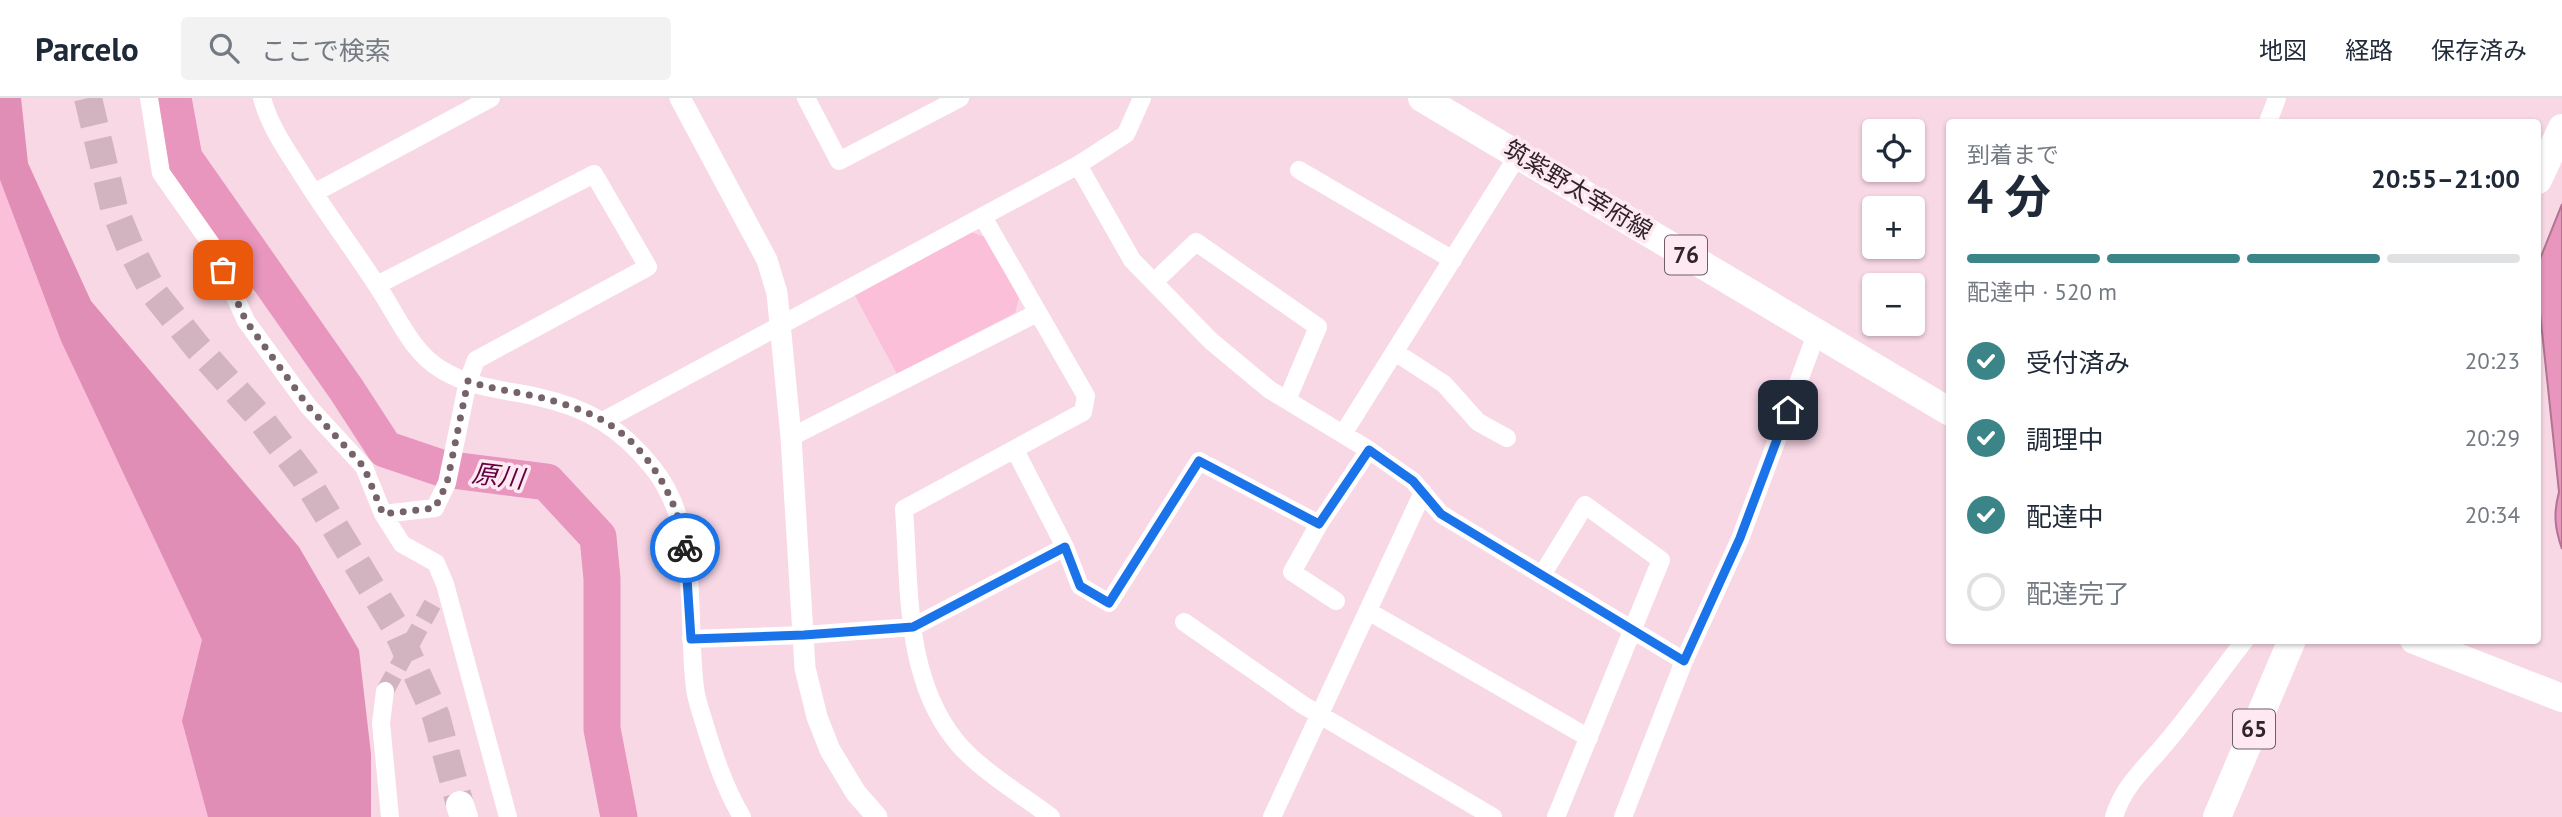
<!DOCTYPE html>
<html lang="ja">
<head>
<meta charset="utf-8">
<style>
  body { margin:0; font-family:"PT Sans","Noto Sans JP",sans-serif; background:#f2f2f3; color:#1f2937; height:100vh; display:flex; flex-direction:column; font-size:26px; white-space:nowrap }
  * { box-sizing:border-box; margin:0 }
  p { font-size:23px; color:#747a83 }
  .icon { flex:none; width:38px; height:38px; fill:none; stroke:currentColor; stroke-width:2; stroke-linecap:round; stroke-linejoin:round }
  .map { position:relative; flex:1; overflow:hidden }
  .panel { position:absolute; left:1946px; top:21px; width:595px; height:525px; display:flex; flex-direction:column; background:#fff; border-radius:7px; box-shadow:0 2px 5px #0004 }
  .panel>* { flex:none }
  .controls { position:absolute; left:1862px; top:21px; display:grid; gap:14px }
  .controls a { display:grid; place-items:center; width:63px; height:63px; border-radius:7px; background:#fff; box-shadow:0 2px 5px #0004; font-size:35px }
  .pin { position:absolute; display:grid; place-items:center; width:60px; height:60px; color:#fff; margin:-30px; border-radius:14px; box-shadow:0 4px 10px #0006 }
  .courier { position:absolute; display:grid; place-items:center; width:70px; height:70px; margin:-35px; border:5px solid #1a73e8; border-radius:50%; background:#fff; color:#222; box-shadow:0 2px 9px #0007 }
  .summary em { font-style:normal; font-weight:700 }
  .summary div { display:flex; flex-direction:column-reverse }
  .summary { display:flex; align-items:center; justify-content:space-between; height:119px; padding:0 21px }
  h1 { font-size:46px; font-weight:700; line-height:52px }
  .bar { display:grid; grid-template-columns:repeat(4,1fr); gap:10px 7px; align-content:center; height:84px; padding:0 21px }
  .bar i { height:9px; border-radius:5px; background:#e0e1e3 }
  .bar .active { background:#3b8487 }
  .bar p { grid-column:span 4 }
  ol { padding:0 21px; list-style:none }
  li { display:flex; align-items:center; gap:21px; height:77px }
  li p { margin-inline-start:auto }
  li .icon { padding:7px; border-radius:50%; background:#3b8487; color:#fff; stroke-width:4 }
  li:last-child { color:#747a83 }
  li i { width:38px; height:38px; border:4px solid #e0e1e3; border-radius:50% }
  header { display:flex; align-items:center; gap:42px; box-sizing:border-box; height:98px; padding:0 35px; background:#fff; border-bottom:2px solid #e0e1e3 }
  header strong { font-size:33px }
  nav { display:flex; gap:38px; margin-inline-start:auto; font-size:24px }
  .search { width:490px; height:63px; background:#f2f2f3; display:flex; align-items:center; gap:18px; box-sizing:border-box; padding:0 24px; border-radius:7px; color:#747a83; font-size:26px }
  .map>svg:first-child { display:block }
  .green { fill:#fbbfda }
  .forest { fill:#e08eb5 }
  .water { fill:#e896be; stroke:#b17491; stroke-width:2 }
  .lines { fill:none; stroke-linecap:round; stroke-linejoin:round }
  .river { stroke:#e896be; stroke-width:37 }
  .minor-tunnel { stroke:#d1b4c0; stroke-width:18; stroke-dasharray:18 9; stroke-linecap:butt }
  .primary-tunnel { stroke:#d1b4c0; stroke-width:28; stroke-dasharray:28 14; stroke-linecap:butt }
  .minor { stroke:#fff; stroke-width:18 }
  .tertiary { stroke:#fff; stroke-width:21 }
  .primary { stroke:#fff; stroke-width:28 }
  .done { stroke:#76626b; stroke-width:7; stroke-dasharray:0 12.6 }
  .route { stroke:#1a73e8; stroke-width:9 }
  .labels { text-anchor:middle; stroke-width:7; stroke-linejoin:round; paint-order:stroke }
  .shield { fill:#fee9f2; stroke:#6e5e65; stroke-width:2 }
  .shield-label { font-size:23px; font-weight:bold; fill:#302329 }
  .street-label { font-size:24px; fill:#302329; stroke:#fee9f2 }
  .water-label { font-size:26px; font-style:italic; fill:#63003f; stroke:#fee9f2 }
</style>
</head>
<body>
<header>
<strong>Parcelo</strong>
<div class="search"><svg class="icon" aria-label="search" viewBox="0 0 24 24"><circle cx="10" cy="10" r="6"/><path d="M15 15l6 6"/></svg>ここで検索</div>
<nav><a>地図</a><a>経路</a><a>保存済み</a></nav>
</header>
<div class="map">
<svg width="2562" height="719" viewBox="0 0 2562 719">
  <rect width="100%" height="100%" fill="#f9d8e6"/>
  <path class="green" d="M 0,82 L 61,243 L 202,542 L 230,719 L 0,719 Z
    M 971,134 L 985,139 L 1019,200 L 1015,215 L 897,276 L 854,196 Z"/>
  <path class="forest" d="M 0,0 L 21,0 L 28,65 L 91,203 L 299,449 L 359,552 L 371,656 L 371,719 L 208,719 L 182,623 L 202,542 L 61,243 L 0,82 Z"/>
  <path class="water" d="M 2562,106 L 2562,451 C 2555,431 2553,416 2559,394 L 2539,205 L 2538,166 Z"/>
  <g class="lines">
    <path class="river" d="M 173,0 L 184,60 L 346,291 L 385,351 L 444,371 L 547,384 L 598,439 L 602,481 L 602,631 L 619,719"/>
    <path class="minor-tunnel" d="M 385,593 L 433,505"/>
    <path class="primary-tunnel" d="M 88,0 L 114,110 L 130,149 L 154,195 L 198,250 L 256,315 L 305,380 L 396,530 L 436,618 L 460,707"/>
    <path class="minor" d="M 149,0 L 161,75 L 211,146 L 246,223 L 308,308 L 364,369 L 383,416 L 402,446 L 436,465 L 445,486 L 508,719
      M 262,0 C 269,26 283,47 298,70 C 323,111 352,149 378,189 C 397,217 411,254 442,272 C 471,290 506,292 538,299 C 588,310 621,330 653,370 C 701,430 686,518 695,590 C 696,600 700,611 703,621 C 713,654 724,689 742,719
      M 806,0 L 839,63 L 960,0
      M 2268,24 L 2277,0
      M 1078,67 L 1132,162 L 1211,243 L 1270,292 L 1369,352 L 1413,383 L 1441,416 L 1684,563
      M 1299,72 L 1453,162
      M 314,95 L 491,0
      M 983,119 L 1086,298 L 1083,314 L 904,411 C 910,489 904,578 955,642 C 977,670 1022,697 1051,719
      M 1154,184 L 1196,144 L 1318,229 L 1287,302
      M 377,187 L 594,76 L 648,169 L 476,262 L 468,283 L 447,385 L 435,410 L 383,416
      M 1395,254 L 1444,286 L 1478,324 L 1507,340
      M 603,323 L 1078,67 L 1126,36 L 1142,0
      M 1343,336 L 1518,57
      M 791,339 L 1037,215
      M 1065,449 L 1080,488 L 1109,505 L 1199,363 L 1319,426
      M 1542,477 L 1585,407 L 1661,462 L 1556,719
      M 1336,503 L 1292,474 L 1319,426 L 1369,352
      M 1368,513 L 1589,640
      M 1184,524 L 1303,607 L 1493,719
      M 691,541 L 804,537 L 913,529 L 1065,449 L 1015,352
      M 385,593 L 381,625 L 390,719
      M 1272,719 L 1423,394
      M 1623,719 L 1684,563 L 1740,441 L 1817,234
      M 2114,719 C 2123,690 2140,675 2159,653 C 2190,618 2216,579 2245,542"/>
    <path class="tertiary" d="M 680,0 L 767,162 L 777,195 L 791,339 L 805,570 L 817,619 L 830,652 L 856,695 L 877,719"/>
    <path class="primary" d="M 1422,0 L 1950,314
      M 2538,82 L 2562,30
      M 2414,542 L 2562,600
      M 460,707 L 464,719
      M 2217,719 L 2292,542"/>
  </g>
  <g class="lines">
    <path class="done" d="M 223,172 L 246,223 L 308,308 L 364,369 L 383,416 L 435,410 L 447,385 L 468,283 C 492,292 517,293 542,300 C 562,305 584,312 602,322 C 646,346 679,401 685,450"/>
    <path class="route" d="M 685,450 L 691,541 L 804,537 L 913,529 L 1065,449 L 1080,488 L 1109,505 L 1199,363 L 1319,426 L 1369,352 L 1413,383 L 1441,416 L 1684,563 L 1740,440 L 1788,312"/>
  </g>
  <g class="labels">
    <g class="shield">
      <rect x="1665" y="137.5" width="42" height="39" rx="5"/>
      <rect x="2233" y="611.5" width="42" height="39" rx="5"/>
    </g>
    <g class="shield-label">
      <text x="1686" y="165">76</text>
      <text x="2254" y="639">65</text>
    </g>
    <g class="street-label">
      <text transform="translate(1578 92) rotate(31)" y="8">筑紫野太宰府線</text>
    </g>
    <g class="water-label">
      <text transform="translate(498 378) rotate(7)" y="9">原川</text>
    </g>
  </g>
</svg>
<div class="controls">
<a><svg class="icon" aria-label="locate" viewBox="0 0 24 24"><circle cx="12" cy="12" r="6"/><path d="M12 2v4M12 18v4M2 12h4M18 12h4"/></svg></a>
<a>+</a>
<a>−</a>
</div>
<div class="pin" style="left:223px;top:172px;background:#ea580c"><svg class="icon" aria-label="bag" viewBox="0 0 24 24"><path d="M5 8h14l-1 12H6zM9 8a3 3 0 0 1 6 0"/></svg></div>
<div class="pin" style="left:1788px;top:312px;background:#1f2937"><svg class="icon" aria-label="home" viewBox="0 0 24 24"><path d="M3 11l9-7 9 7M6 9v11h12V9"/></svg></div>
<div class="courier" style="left:685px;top:450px"><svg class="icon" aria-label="bike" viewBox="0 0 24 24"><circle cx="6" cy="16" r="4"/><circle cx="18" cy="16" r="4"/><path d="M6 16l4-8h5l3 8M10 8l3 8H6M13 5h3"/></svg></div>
<section class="panel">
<div class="summary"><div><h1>4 分</h1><p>到着まで</p></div><em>20:55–21:00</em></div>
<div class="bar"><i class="active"></i><i class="active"></i><i class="active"></i><i></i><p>配達中 · 520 m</p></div>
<ol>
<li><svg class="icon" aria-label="check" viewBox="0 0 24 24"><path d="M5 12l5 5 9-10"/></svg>受付済み<p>20:23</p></li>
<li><svg class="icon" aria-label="check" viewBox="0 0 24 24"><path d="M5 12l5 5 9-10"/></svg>調理中<p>20:29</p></li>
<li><svg class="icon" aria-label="check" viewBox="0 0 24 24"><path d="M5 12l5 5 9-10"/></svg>配達中<p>20:34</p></li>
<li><i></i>配達完了</li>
</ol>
</section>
</div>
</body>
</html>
